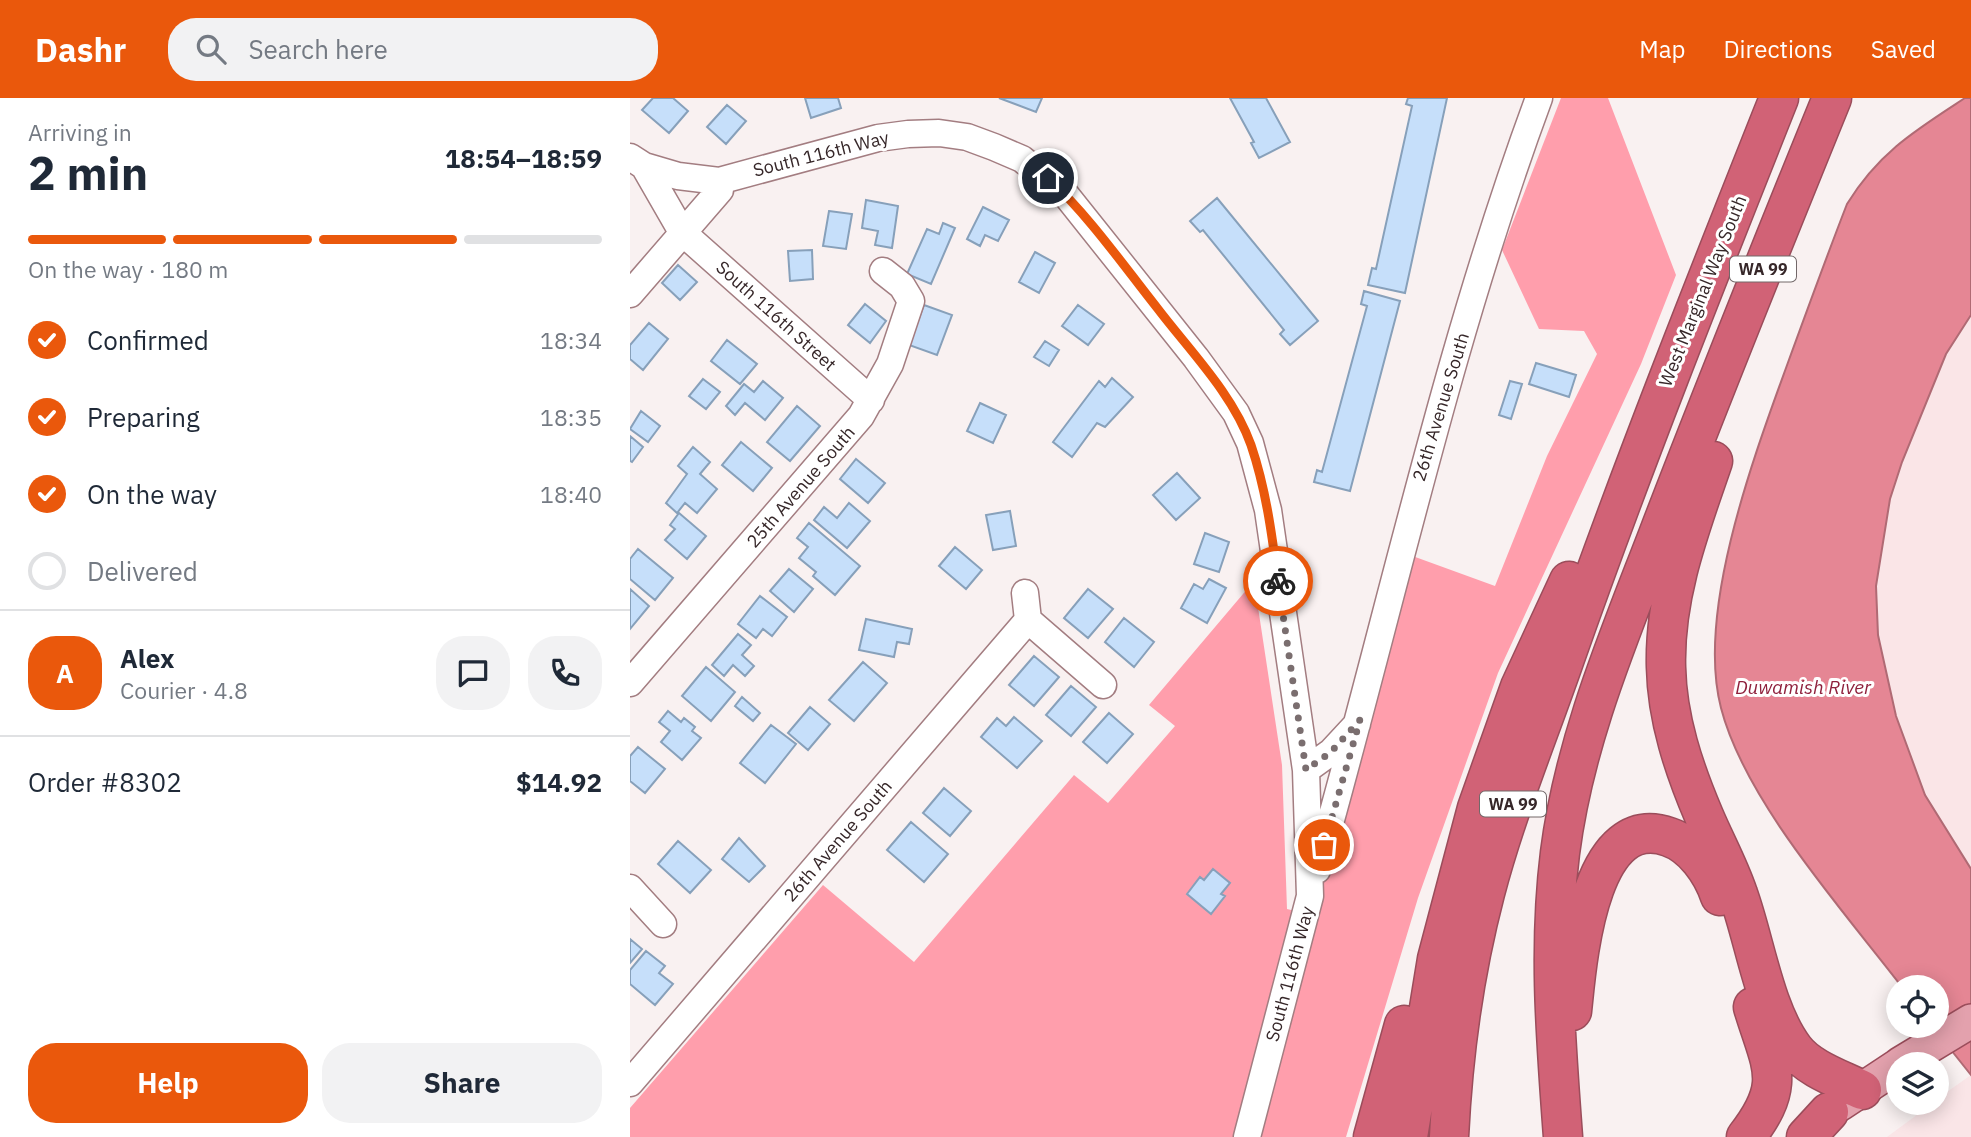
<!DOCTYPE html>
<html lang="en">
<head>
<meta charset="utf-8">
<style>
  body { margin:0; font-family:"IBM Plex Sans",sans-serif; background:#f2f2f3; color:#1f2937; height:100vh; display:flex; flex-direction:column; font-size:26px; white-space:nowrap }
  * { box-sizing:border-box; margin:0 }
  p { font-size:23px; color:#747a83 }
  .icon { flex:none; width:38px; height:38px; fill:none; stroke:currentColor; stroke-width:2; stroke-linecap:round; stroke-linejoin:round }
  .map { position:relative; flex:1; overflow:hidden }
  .drawer { display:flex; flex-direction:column; background:#fff; width:630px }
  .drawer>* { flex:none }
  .fabs { position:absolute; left:1256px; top:877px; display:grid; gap:14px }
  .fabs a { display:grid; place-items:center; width:63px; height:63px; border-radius:50%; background:#fff; box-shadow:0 4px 18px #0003; font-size:35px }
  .pin { position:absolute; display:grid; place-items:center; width:60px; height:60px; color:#fff; margin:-30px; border:4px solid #fff; border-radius:50%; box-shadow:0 2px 7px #0007 }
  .courier { position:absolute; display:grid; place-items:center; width:70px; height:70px; margin:-35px; border:5px solid #ea580c; border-radius:50%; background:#fff; color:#222; box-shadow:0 2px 9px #0007 }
  .summary em { font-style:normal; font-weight:700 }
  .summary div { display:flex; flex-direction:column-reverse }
  .summary { display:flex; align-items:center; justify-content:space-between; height:119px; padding:0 28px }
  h1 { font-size:46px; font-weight:700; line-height:52px }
  .bar { display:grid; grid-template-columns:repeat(4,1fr); gap:10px 7px; align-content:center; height:84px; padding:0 28px }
  .bar i { height:9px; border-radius:5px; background:#e0e1e3 }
  .bar .on { background:#ea580c }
  .bar p { grid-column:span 4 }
  .line { display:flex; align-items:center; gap:18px; padding:0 28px; border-top:2px solid #e0e1e3 }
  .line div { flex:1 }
  .round { display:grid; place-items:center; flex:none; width:74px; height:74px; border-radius:28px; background:#f2f2f3 }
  ol { padding:0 28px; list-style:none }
  li { display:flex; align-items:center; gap:21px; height:77px }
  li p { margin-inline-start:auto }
  li .icon { padding:7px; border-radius:50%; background:#ea580c; color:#fff; stroke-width:4 }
  li:last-child { color:#747a83 }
  li i { width:38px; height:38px; border:4px solid #e0e1e3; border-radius:50% }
  .action { display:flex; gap:14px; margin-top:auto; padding:14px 28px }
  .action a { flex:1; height:80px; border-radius:28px; background:#ea580c; color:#fff; font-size:28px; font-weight:700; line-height:80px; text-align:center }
  .action a+a { background:#f2f2f3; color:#1f2937 }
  header { display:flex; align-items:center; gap:42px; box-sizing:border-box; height:98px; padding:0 35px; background:#ea580c; color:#fff }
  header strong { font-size:33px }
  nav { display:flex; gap:38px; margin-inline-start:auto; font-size:24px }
  .search { width:490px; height:63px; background:#f2f2f3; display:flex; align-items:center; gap:18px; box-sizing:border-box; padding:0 24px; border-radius:28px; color:#747a83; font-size:26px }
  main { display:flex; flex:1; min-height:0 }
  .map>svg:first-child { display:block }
  .built { fill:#fae5e7 }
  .forest { fill:#ff9eac }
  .water { fill:#e58694; stroke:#b06a74; stroke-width:2 }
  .building { fill:#c6dffa; stroke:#87a0ba; stroke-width:2 }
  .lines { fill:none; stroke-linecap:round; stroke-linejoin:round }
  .minor-casing { stroke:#a37d81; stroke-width:29 }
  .major-casing { stroke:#9b4d5b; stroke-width:36 }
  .highway-casing { stroke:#9b4d5b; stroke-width:41 }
  .minor { stroke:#fff; stroke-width:26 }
  .major { stroke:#e3a1ad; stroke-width:33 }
  .highway { stroke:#d16276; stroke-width:38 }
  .done { stroke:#7a6e6f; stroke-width:7; stroke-dasharray:0 12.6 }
  .route { stroke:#ea580c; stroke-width:9 }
  .labels { text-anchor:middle; stroke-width:6; stroke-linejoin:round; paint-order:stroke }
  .shield { fill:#fff; stroke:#726869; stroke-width:2 }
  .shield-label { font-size:16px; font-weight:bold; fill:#362729 }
  .street-label { font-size:18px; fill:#362729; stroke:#fff }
  .water-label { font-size:19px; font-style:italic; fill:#8f213d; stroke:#fff }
</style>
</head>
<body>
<header>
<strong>Dashr</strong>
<div class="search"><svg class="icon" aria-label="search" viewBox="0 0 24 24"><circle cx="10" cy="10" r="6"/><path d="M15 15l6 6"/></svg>Search here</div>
<nav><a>Map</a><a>Directions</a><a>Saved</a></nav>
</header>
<main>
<section class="drawer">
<div class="summary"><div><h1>2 min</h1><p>Arriving in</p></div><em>18:54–18:59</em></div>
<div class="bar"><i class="on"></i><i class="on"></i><i class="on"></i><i></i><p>On the way · 180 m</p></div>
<ol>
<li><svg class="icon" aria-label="check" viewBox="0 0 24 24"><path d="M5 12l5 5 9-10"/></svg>Confirmed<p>18:34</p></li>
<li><svg class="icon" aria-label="check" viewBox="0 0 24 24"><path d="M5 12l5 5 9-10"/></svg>Preparing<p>18:35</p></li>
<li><svg class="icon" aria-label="check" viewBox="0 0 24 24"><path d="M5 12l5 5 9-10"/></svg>On the way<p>18:40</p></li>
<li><i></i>Delivered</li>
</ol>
<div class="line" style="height:126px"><b class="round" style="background:#ea580c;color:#fff">A</b><div><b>Alex</b><p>Courier · 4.8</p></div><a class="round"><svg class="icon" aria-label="chat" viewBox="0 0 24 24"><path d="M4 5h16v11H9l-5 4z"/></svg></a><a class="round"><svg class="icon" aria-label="phone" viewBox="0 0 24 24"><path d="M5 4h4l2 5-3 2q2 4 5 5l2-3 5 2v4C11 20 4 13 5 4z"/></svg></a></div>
<div class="line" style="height:91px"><div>Order #8302</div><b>$14.92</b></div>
<div class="action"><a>Help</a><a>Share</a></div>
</section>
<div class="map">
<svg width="1341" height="1039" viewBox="0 0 1341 1039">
  <rect width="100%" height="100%" fill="#f9f1f1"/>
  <path class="built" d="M 1341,217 L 1341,771 L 1295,697 L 1266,618 L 1248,537 L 1246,488 L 1260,401 L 1272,364 L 1316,256 Z
    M 1341,977 L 1341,1039 L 1257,1039 L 1303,1005 L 1307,1004 L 1307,1001 Z"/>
  <path class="forest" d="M 931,0 L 978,0 L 1046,177 L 1011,266 L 868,575 L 788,800 L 716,1039 L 0,1039 L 0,1010 L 193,787 L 284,864 L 444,677 L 478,705 L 545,628 L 519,607 L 624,483 L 652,667 L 657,811 L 682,817 L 777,456 L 865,488 L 917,358 L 967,256 L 954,233 L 909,231 L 872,152 Z"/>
  <path class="water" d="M 1335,0 L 1341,0 L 1341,217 L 1316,256 L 1272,364 L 1260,401 L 1246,488 L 1248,537 L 1266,618 L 1295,697 L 1341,771 L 1341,977 L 1302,928 L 1307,928 L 1307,889 L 1272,889 C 1213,812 1115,703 1091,610 C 1066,514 1123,361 1156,270 C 1176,215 1196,160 1217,106 C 1249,54 1286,32 1335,0 Z"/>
  <path class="building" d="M 23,0 L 43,0 L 58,13 L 39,35 L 12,12 Z
    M 175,0 L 208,0 L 211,10 L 181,20 Z
    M 369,0 L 412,0 L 406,14 Z
    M 600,0 L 636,0 L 660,44 L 629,60 L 621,45 L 624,44 Z
    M 778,0 L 817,0 L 775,195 L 738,187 L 742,170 L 746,171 L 782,8 L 776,6 Z
    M 97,7 L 116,23 L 96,46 L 77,29 Z
    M 587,100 L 688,223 L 660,247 L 650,236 L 654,232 L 573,132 L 570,134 L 560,123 Z
    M 236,102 L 268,108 L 262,150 L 245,147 L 248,133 L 232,130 Z
    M 353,109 L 379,122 L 368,143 L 355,137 L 350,148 L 337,141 Z
    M 199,113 L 222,116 L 216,151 L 193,148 Z
    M 313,125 L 325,130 L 301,186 L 277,176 L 297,131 L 309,136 Z
    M 182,152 L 183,181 L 160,183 L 158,153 Z
    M 405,154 L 425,165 L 409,195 L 389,184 Z
    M 48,167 L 67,184 L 50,202 L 32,185 Z
    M 734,193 L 770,203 L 720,393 L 684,384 L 687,372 L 692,374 L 737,208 L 731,206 Z
    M 235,206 L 256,223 L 240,245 L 218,227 Z
    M 294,207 L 322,217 L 307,257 L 279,247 Z
    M 448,207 L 474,226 L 458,247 L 432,228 Z
    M 19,225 L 38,241 L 13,272 L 0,261 L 0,247 Z
    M 97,242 L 127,266 L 110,286 L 81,263 Z
    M 415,243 L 429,252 L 419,268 L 404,259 Z
    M 906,265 L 946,277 L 939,299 L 899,286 Z
    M 482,280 L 503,299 L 475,329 L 467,325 L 442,359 L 423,344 L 469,283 L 475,289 Z
    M 73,281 L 90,294 L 76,311 L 59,298 Z
    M 133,283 L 153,300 L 135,322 L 115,305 L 105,317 L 96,308 L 114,286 L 124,294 Z
    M 880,283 L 892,286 L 881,321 L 869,317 Z
    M 350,305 L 376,317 L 363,345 L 337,333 Z
    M 167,308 L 190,328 L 160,363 L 137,344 Z
    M 11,313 L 30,328 L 18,344 L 0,331 Z
    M 0,338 L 13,349 L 2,364 L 0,363 Z
    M 111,344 L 142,370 L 123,393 L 92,367 Z
    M 63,349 L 80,364 L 70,376 L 87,391 L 67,415 L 55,405 L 47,415 L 36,405 L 57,376 L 48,368 Z
    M 226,361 L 255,385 L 238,405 L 210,381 Z
    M 547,375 L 570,400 L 546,422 L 523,397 Z
    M 219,405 L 240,423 L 217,450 L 184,422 L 194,409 L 207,420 Z
    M 380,413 L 386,448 L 363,452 L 356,417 Z
    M 49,415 L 76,438 L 57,461 L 35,442 L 45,431 L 40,427 Z
    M 179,425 L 230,468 L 205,497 L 183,478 L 186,474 L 169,460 L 178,449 L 167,440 Z
    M 575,435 L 599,444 L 589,474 L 564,466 Z
    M 325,449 L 352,472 L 336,491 L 309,468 Z
    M 8,451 L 43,480 L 25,502 L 0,481 L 0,461 Z
    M 159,471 L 183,491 L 164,514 L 140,493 Z
    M 579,481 L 596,490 L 577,525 L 551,510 L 564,486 L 573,491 Z
    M 0,491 L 19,508 L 0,531 Z
    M 458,491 L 483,511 L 458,540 L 434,520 Z
    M 130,498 L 157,519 L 142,538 L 133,531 L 126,540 L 108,526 Z
    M 494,520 L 524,544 L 504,569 L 475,544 Z
    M 236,521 L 282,531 L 279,546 L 267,544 L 264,559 L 229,552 Z
    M 108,536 L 121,547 L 112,557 L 124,568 L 115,578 L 103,567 L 94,578 L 82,567 Z
    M 404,558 L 429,579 L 404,608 L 379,587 Z
    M 233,564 L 257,585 L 224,623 L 199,602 Z
    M 76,569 L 105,594 L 81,623 L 52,598 Z
    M 441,588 L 466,609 L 441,638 L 416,617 Z
    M 112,599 L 130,615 L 123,623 L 105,608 Z
    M 180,609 L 200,626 L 178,652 L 158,635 Z
    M 38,613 L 51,624 L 54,620 L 65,629 L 62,633 L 71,640 L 52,662 L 31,644 L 40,633 L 29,624 Z
    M 479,615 L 503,636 L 477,665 L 453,644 Z
    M 384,619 L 412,643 L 387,670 L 351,639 L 367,620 L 376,628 Z
    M 141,627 L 166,646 L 135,685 L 110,665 Z
    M 8,649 L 35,671 L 15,695 L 0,683 L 0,658 Z
    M 314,690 L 341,713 L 320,738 L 293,715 Z
    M 281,724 L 318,756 L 294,784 L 257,752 Z
    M 109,740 L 135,768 L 119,784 L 92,761 Z
    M 48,743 L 81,772 L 60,795 L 28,766 Z
    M 583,771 L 600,785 L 591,796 L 595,798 L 581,816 L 557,796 L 570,779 L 574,782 Z
    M 0,841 L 12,851 L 0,865 Z
    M 16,853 L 35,868 L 29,875 L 43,886 L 25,907 L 0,886 L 0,872 Z"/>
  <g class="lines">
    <g class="minor-casing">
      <path id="minor" d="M 0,59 L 14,68 L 48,78 L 89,83 L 248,40 L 278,36 L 309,35 L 337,39 L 364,49 L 392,61 L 436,97 L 566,260 L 606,315 L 620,345 L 638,412 L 676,672 L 680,798 L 617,1039
        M 14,68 L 52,134 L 241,302
        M 0,196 L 90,92 L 89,83
        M 398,522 L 473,587
        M 0,585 L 231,318 L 260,266 L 281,203 L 272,188 L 253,173
        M 676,672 L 701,654 L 727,626
        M 687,772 C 760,515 816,251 909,0
        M 0,790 L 33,826
        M 0,985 L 398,522 L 395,495"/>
    </g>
    <g class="major-casing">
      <path id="major" d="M 1270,966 L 1341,923
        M 1210,1006 L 1269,967"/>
    </g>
    <g class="highway-casing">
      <path id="highway" d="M 1083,363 C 1060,430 1034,497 1036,569 C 1037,621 1054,671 1074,718 C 1085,744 1099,769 1108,796 C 1125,843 1134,911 1164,951 C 1179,971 1210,981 1232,992
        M 942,913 C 947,866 958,710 1039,739 C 1063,747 1082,774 1090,798
        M 743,1039 L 774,927
        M 778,1039 L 807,861 L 847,710 L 890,589 L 939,483
        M 819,1039 C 823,956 834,875 855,795 C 876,715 908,638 935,560 C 1001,372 1075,186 1149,0
        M 933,1039 C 926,943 918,851 930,755 C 944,644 988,541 1028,437 C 1084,291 1143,145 1202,0
        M 1116,1039 C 1158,985 1141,969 1123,909
        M 1176,1039 L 1199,1014"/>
    </g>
    <use href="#minor" class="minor"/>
    <use href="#major" class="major"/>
    <use href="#highway" class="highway"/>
  </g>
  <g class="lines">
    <path class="done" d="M 648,483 L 676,672 L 701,654 L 730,622 L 694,747"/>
    <path class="route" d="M 418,80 C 460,119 493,167 528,211 C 560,253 603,296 621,347 C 636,391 642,437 648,483"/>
  </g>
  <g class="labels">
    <g class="shield">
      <rect x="1100" y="158.5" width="66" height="25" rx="5"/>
      <rect x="850" y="693.5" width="66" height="25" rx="5"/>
    </g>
    <g class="shield-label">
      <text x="1133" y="177">WA 99</text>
      <text x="883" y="712">WA 99</text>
    </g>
    <g class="street-label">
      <text transform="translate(191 56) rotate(-14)" y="6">South 116th Way</text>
      <text transform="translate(1073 193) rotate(-68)" y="6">West Marginal Way South</text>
      <text transform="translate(146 218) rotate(42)" y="6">South 116th Street</text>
      <text transform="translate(811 309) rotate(-73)" y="6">26th Avenue South</text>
      <text transform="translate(171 389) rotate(-49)" y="6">25th Avenue South</text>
      <text transform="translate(208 743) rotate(-49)" y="6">26th Avenue South</text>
      <text transform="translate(660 876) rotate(-75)" y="6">South 116th Way</text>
    </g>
    <g class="water-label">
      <text x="1173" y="596">Duwamish River</text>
    </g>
  </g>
</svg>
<div class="fabs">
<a><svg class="icon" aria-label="locate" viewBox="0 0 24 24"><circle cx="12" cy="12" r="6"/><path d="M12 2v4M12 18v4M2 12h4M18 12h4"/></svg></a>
<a><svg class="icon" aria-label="layers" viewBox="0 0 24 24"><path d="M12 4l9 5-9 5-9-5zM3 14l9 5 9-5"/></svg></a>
</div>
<div class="pin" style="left:694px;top:747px;background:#ea580c"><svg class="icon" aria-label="bag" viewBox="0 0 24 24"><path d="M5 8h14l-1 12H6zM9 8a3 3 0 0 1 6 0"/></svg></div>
<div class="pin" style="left:418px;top:80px;background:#1f2937"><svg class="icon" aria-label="home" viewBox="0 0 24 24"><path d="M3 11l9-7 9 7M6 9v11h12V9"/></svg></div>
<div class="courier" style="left:648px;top:483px"><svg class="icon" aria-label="bike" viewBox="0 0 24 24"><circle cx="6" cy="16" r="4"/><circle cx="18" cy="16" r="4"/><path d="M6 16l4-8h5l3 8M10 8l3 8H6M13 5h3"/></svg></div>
</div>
</main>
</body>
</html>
